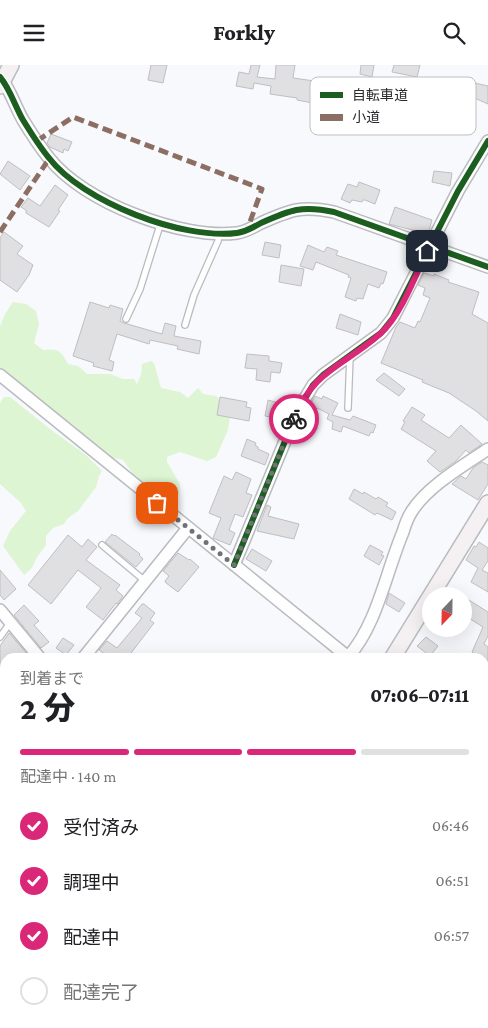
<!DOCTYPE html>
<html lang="ja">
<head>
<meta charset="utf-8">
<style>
  body { margin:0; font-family:"Crimson Pro","Noto Sans JP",serif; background:#f2f2f2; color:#202124; height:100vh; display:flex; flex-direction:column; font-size:19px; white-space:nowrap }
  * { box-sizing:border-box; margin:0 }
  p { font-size:16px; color:#757577 }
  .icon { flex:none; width:28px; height:28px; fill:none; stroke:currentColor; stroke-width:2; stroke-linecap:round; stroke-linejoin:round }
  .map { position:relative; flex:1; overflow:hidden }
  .sheet { position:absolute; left:0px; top:588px; width:489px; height:376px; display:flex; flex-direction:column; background:#fff; border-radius:15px 15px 0 0; box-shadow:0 5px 20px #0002 }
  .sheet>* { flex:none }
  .needle { width:32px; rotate:202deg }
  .buttons { position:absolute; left:422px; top:522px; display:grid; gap:10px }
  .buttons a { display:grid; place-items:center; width:50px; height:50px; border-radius:50%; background:#fff; box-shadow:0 5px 20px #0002; font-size:25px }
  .pin { position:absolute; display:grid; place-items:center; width:42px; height:42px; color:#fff; margin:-21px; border-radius:10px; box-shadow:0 2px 8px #0006 }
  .courier { position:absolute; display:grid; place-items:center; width:50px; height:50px; margin:-25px; border:4px solid #db2777; border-radius:50%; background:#fff; color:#222; box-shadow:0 1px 6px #0007 }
  .overview em { font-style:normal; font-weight:800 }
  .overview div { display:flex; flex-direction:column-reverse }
  .overview { display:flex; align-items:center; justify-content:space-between; height:85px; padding:0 20px }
  h1 { font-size:32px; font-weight:800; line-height:38px }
  .bar { display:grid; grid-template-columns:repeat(4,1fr); gap:8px 5px; align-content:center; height:60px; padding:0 20px }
  .bar i { height:6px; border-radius:4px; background:#e0e0e0 }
  .bar .on { background:#db2777 }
  .bar p { grid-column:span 4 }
  ol { padding:0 20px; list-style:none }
  li { display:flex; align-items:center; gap:15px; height:55px }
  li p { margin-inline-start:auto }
  li .icon { padding:5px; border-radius:50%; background:#db2777; color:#fff; stroke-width:4 }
  li:last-child { color:#757577 }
  li i { width:28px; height:28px; border:2px solid #e0e0e0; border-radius:50% }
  header { display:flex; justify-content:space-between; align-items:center; height:65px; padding:0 20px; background:#fff; font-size:22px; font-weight:800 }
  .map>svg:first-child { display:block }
  .green { fill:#def5d3 }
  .building { fill:#e0e0e2; stroke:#bfbfc2 }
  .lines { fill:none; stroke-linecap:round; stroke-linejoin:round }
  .lane-casing { stroke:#b9bbbe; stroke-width:8 }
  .street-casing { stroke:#b9bbbe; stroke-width:14 }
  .secondary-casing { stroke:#b9bbbe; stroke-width:18 }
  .highway-casing { stroke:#b5a6a8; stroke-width:22 }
  .lane { stroke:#fefeff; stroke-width:5.5 }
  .street { stroke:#fefeff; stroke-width:11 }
  .secondary { stroke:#f5f1f2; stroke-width:15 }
  .highway { stroke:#e2d4d3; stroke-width:20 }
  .quiet { stroke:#8d6e63; stroke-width:5; stroke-dasharray:10 5; stroke-linecap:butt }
  .cycleway-casing { stroke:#fff; stroke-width:9 }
  .cycleway { stroke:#1b5e20; stroke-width:6 }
  .done { stroke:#707275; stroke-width:5; stroke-dasharray:0 9 }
  .route { stroke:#db2777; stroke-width:6 }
  .key { fill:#fff; stroke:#bebfc0; stroke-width:1 }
  .key-label { font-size:14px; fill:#282a2d }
</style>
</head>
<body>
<header><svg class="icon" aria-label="menu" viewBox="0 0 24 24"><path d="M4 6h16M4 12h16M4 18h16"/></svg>Forkly<svg class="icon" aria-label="search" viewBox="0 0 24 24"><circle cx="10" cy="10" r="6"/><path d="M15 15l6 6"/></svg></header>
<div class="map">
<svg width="488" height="963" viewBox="0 0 488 963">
  <rect width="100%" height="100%" fill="#f7f9fc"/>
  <path class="green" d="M 13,237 L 26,239 L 36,246 L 39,259 L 34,278 L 43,285 C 59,283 61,286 68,299 L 78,301 L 87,309 L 110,309 L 123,314 L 134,314 L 137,319 L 141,310 L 142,299 L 151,296 L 154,298 L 161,323 L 180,327 L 188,333 L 198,323 L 203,329 L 216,331 L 224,339 L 230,351 L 228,365 L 216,392 L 207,396 L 180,387 L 167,392 L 167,397 L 180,419 L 179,429 L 175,433 L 167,431 L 158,432 L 141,420 L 123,395 L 113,393 L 105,388 L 83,370 L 75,361 L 44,340 L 0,305 L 0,261 L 5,249 Z
    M 4,332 L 10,332 L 50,364 L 86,390 L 102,406 L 99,411 L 96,422 L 78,446 L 68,453 L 64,459 L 53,463 L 46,471 L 46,480 L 37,492 L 32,503 L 24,510 L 3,481 L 10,466 L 26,446 L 21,438 L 0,419 L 0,338 Z"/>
  <path class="building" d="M 151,0 L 167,0 L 163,18 L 148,15 Z
    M 251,0 L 260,0 L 257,12 L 275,14 L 276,0 L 295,0 L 293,13 L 322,17 L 318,39 L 297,35 L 297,33 L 270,29 L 271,21 L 254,18 L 253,24 L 236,21 L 239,7 L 249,9 Z
    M 361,0 L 374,0 L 372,12 L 360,9 Z
    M 394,0 L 420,0 L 417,12 L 392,7 Z
    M 475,18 L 488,21 L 488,39 L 470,31 Z
    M 51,69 L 72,77 L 68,86 L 64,84 L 63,88 L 50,82 L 47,78 Z
    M 8,96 L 30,111 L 20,125 L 0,109 Z
    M 434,106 L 452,108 L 450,121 L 432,117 Z
    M 359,117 L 380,125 L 375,139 L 365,135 L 363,135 L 362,137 L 352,135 L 350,138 L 341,134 L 348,119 L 357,122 Z
    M 55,120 L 68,130 L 58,145 L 60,146 L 49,162 L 26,148 L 26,145 L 21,142 L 28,133 L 40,141 Z
    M 395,142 L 432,155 L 428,169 L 389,159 Z
    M 4,167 L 23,181 L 17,189 L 33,200 L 29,210 L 17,227 L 0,215 L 0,173 Z
    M 265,177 L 281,180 L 279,193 L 262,190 Z
    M 308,180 L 324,187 L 327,182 L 338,186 L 336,190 L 387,207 L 383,219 L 381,218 L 379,223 L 368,219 L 363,234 L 357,233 L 356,236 L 345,232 L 351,213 L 348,212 L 349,210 L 316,197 L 313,205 L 300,201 Z
    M 281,200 L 304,204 L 301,221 L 279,217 Z
    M 424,208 L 434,211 L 434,209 L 449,215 L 448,217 L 479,227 L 472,249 L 488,258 L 488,356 L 476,346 L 449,328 L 422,317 L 423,315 L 381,298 L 396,262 L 400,257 L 415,263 L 418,256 L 420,257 L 430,233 L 423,230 L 425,223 L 418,220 Z
    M 90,237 L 109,243 L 110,240 L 123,244 L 120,256 L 124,258 L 162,269 L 165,258 L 176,261 L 174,271 L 201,276 L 199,289 L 177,284 L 178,281 L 150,275 L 149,279 L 117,269 L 109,295 L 114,297 L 112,306 L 93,301 L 94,298 L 73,291 Z
    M 340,249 L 361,257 L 358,270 L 336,263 Z
    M 247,289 L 269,291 L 269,296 L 282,298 L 280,308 L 271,307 L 270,317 L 256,315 L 257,304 L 245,303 Z
    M 384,308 L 405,324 L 399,331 L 376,315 Z
    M 315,331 L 322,334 L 323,331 L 338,338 L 332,350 L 350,355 L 353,351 L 376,360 L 373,368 L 371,367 L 369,371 L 343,361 L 341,367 L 332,364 L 333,357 L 327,354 L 329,349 L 317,343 L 314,350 L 312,349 L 305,366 L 298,363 Z
    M 220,332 L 247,337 L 246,342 L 251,343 L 249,356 L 217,350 Z
    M 268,335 L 289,341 L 286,355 L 265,351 Z
    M 412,342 L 425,350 L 421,355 L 449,373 L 461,360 L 482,379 L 469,388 L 466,385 L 456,396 L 440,407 L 427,396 L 436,386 L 401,364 L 405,357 L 403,356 Z
    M 247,374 L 256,378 L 255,380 L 258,382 L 258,384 L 269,389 L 265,400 L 241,391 Z
    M 482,397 L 488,400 L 488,419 L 478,435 L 452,419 L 461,411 L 466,414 L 473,403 Z
    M 236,407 L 251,414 L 246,428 L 252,430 L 243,452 L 235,449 L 229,465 L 235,468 L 230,480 L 213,473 L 221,453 L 209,448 L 224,411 L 232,415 Z
    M 354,424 L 363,429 L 364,427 L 376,434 L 378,432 L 388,438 L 386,441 L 396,447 L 392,455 L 377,448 L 375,450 L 349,434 Z
    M 267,440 L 271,442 L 268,451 L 299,459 L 294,474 L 257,466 Z
    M 112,469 L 114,471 L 115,470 L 140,489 L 139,490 L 143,494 L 136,502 L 105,477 Z
    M 68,470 L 82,482 L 88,474 L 97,482 L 86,495 L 120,520 L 116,525 L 123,531 L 117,539 L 116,538 L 103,555 L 86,542 L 101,523 L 78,505 L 51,539 L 28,520 Z
    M 479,477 L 488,483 L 488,496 L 482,505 L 488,508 L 488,527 L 471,517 L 478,503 L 466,495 L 474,481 L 476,482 Z
    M 370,480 L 383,487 L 381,490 L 384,491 L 379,500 L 364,491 Z
    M 252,484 L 272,496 L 266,506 L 246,494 Z
    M 178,488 L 189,495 L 190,494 L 199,502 L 178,527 L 166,518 L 165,516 L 169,511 L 163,506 Z
    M 0,505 L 16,524 L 4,535 L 0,530 Z
    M 389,528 L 405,538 L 399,547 L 386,539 Z
    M 464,532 L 488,547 L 488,571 L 484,579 L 488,582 L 488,600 L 484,596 L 484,592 L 479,592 L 472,587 L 483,562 L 464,550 Z
    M 142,539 L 144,539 L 155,548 L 150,555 L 154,558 L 128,592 L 109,592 L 99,585 L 107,576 L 117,583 L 142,553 L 135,548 Z
    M 24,540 L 39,556 L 34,560 L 49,577 L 41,583 L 14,550 Z
    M 9,568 L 28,590 L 25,592 L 5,592 L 5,600 L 0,607 L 0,581 Z
    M 426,572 L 438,581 L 430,591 L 417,581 Z
    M 63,573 L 74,580 L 66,590 L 56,583 Z"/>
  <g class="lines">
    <g class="lane-casing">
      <path id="lane" d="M 126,254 L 140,224 L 161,157
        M 185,260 L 194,230 L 218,176 L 219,169
        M 348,343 L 350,291
        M 102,480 L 145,516
        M 0,572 L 10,558"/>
    </g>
    <g class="street-casing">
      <path id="street" d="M 0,12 C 10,24 15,41 23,55 C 31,68 39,81 49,93 C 83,137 182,175 237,168 C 245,167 254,162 261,158 C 290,145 302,140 334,147 L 488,202
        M 0,310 L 348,592
        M 234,500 L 297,347 L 313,320 L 323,310 L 381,268 L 393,253 L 458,126 L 488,76
        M 0,545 L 39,592
        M 84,592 L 188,463
        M 348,592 C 377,560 386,507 403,467 C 405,460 408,452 412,446 C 428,421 463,401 488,384
        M 484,672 L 488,666
        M 484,697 L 488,700
        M 0,698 L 5,691
        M 0,814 L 5,817
        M 484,854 L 488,857
        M 484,957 L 488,950
        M 190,959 L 197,963
        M 392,959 L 398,963
        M 164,963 L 167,959"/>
    </g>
    <g class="secondary-casing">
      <path id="secondary" d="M 0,21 L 11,0
        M 393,592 L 488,438"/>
    </g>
    <g class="highway-casing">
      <path id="highway" d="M 0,935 L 5,939
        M 0,954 L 5,958
        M 28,959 L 33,963"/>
    </g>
    <use href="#lane" class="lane"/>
    <use href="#street" class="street"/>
    <use href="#secondary" class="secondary"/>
    <use href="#highway" class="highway"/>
    <path class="quiet" d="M 37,76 L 73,52 L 262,124 L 247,165
      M 0,167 L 49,94"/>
    <g class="cycleway-casing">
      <path id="cycleway" d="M 0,12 C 10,24 15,41 23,55 C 31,68 39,81 49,93 C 83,137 182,175 237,168 C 245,167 254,162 261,158 C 290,145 302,140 334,147 L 488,202
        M 234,500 L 297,347 L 313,320 L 323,310 L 381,268 L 393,253 L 458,126 L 488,76"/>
    </g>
    <use href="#cycleway" class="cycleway"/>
  </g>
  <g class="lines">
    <path class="done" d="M 157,438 L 234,500 L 294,354"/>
    <path class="route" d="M 294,354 C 314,304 344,301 380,269 C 400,252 416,210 427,186"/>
  </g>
  <rect x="310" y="12" width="166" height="58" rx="8" class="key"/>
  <rect x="320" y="27" width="23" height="6" fill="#1b5e20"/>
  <rect x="320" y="49" width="23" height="7" fill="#8d6e63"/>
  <g class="key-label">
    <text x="352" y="35">自転車道</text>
    <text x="352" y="57">小道</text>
  </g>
</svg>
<div class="buttons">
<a><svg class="needle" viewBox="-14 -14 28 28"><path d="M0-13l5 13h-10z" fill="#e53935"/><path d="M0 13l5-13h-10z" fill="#757577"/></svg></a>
</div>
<div class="pin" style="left:157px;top:438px;background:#ea580c"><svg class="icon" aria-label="bag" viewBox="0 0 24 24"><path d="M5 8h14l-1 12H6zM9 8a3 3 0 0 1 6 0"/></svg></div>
<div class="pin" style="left:427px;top:186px;background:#1f2937"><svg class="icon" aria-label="home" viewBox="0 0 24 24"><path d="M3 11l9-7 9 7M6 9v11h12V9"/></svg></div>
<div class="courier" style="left:294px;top:354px"><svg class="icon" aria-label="bike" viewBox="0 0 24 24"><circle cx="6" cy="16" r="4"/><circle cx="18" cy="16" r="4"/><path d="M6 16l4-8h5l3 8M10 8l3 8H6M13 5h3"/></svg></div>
<section class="sheet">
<div class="overview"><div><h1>2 分</h1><p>到着まで</p></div><em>07:06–07:11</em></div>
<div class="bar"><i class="on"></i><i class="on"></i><i class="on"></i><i></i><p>配達中 · 140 m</p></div>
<ol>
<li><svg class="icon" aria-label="check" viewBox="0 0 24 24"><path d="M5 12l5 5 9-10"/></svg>受付済み<p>06:46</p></li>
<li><svg class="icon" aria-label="check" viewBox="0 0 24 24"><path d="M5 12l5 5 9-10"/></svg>調理中<p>06:51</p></li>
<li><svg class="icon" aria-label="check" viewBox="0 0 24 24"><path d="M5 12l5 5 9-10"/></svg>配達中<p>06:57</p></li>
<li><i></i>配達完了</li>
</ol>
</section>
</div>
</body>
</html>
